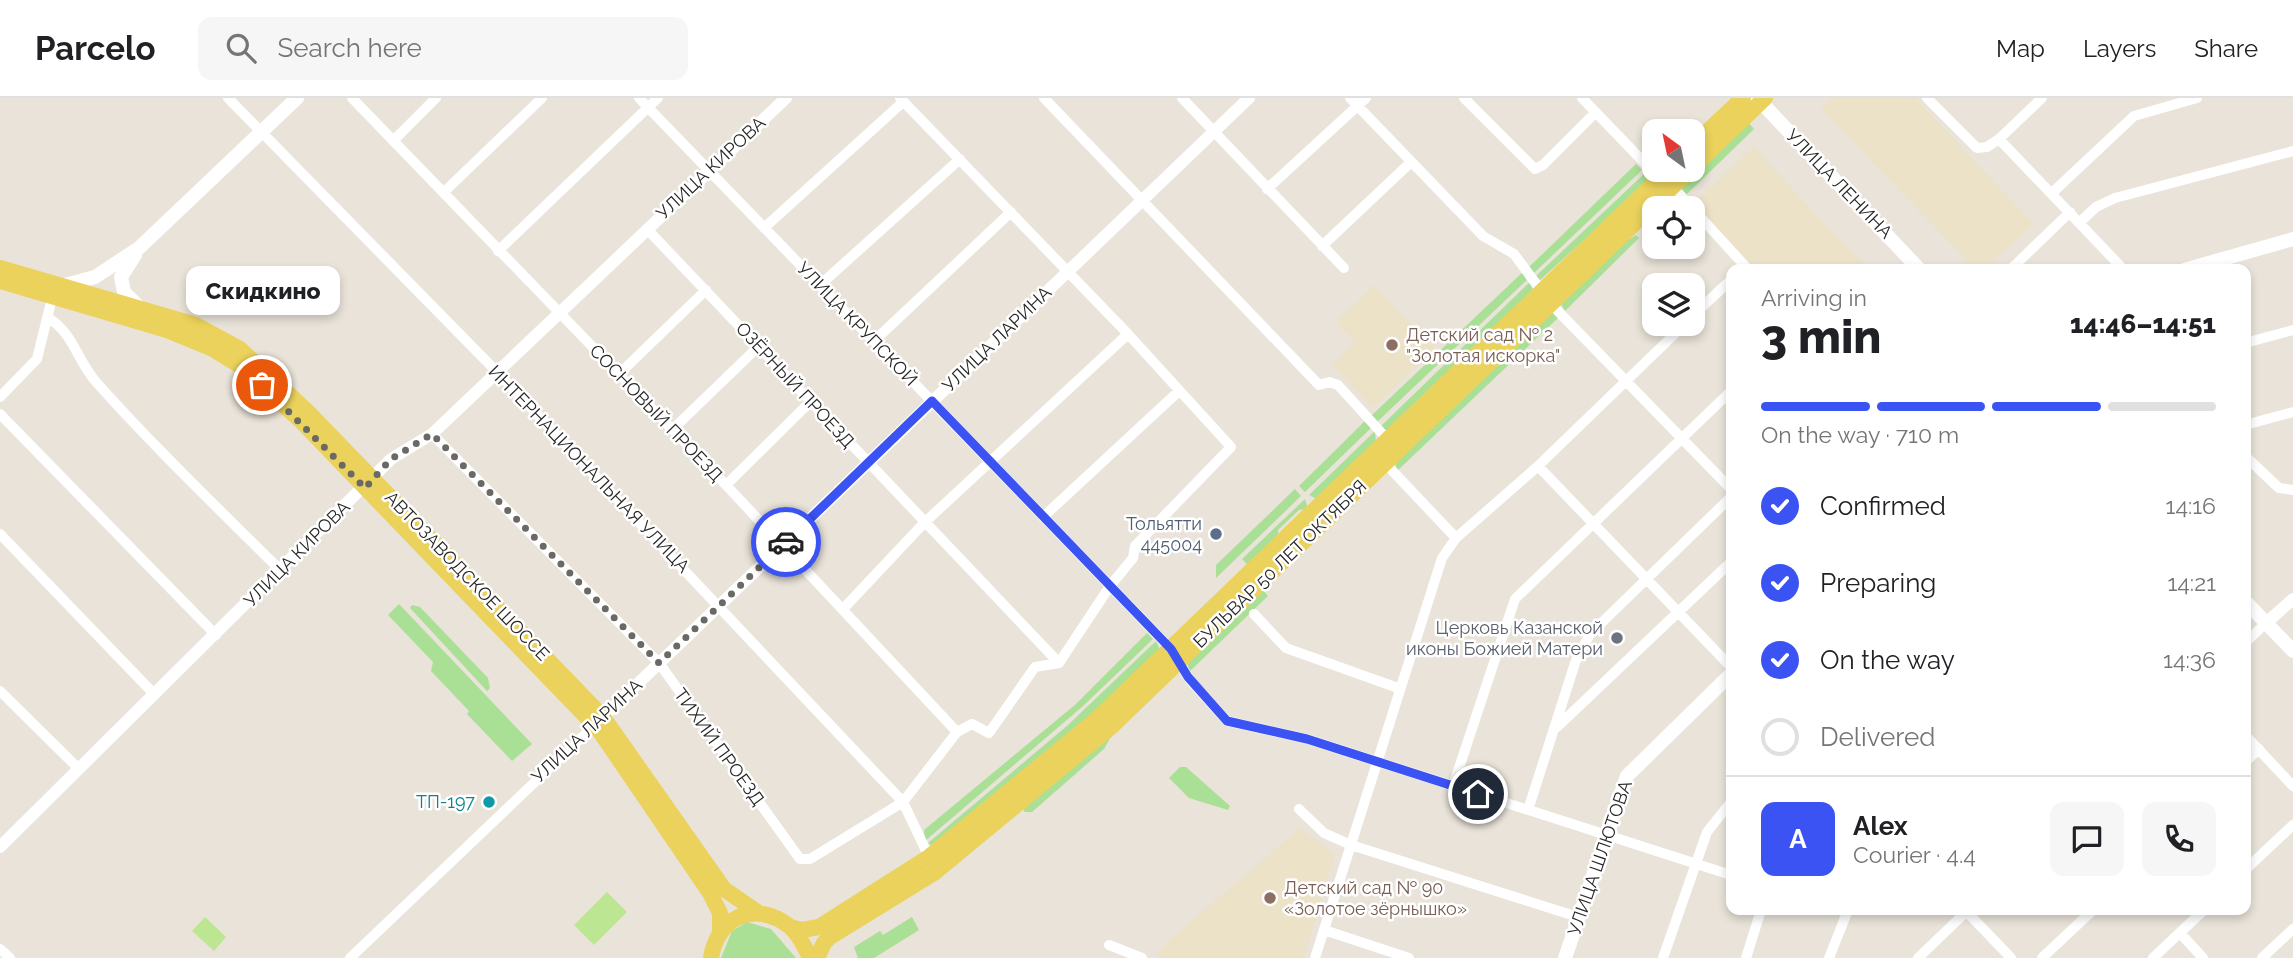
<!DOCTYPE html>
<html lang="en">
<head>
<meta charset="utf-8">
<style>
  body { margin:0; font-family:Raleway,sans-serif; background:#f6f6f6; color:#202124; height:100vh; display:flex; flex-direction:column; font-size:26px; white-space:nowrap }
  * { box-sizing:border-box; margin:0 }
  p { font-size:23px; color:#757577 }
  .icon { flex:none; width:38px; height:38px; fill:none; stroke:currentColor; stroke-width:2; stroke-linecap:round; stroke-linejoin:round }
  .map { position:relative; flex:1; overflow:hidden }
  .sheet { position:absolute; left:1726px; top:166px; width:525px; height:651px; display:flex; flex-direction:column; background:#fff; border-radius:14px; box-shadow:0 4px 10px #0003 }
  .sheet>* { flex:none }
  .needle { width:46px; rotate:327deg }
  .controls { position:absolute; left:1642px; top:21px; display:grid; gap:14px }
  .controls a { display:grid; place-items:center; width:63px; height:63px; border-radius:14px; background:#fff; box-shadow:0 4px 10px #0003; font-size:35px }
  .pin { position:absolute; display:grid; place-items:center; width:60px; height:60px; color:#fff; margin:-30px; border:4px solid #fff; border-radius:50%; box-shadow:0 2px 7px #0007 }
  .courier { position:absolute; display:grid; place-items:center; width:70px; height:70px; margin:-35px; border:5px solid #3c53f3; border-radius:50%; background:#fff; color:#222; box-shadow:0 2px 9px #0007 }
  .bubble { position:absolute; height:49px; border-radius:14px; background:#fff; box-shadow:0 4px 10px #0003; font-size:23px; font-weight:800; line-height:49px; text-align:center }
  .head em { font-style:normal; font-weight:800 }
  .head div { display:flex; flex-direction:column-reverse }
  .head { display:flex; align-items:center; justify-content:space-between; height:119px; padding:0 35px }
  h1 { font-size:46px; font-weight:800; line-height:52px }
  .bar { display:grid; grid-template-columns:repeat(4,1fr); gap:10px 7px; align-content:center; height:84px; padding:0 35px }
  .bar i { height:9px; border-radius:5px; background:#e0e0e0 }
  .bar .current { background:#3c53f3 }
  .bar p { grid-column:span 4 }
  .line { display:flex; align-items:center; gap:18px; padding:0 35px; border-top:2px solid #e0e0e0 }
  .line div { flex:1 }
  .round { display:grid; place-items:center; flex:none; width:74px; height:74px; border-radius:14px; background:#f6f6f6 }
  ol { padding:0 35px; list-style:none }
  li { display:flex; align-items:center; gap:21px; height:77px }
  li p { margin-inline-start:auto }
  li .icon { padding:7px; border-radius:50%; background:#3c53f3; color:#fff; stroke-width:4 }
  li:last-child { color:#757577 }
  li i { width:38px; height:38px; border:4px solid #e0e0e0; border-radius:50% }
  header { display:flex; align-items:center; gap:42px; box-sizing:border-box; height:98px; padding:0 35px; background:#fff; border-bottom:2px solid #e0e0e0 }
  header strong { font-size:33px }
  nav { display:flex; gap:38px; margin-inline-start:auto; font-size:24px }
  .search { width:490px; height:63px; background:#f6f6f6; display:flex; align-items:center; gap:18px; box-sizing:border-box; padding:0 24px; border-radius:14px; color:#757577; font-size:26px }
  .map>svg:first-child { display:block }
  .education { fill:#ebe2c8 }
  .green { fill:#aadf96 }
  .pitch { fill:#bde692 }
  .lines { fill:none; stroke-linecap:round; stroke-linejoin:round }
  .minor { stroke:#fff; stroke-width:10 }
  .tertiary { stroke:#fff; stroke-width:12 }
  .secondary { stroke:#fff; stroke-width:14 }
  .primary { stroke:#ebd25c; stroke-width:16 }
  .done { stroke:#6b6965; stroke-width:7; stroke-dasharray:0 12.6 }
  .route { stroke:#3c53f3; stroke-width:9 }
  .education-dot { fill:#8d6e63; stroke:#fff; stroke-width:2.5 }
  .service-dot { fill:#5c6f8a; stroke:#fff; stroke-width:2.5 }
  .worship-dot { fill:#6b7280; stroke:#fff; stroke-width:2.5 }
  .culture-dot { fill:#0f9aa8; stroke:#fff; stroke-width:2.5 }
  .labels { text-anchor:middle; stroke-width:5; stroke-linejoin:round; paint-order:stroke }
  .street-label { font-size:18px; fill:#272727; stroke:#fff }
  .education-label { font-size:18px; fill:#785e54; stroke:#fff; text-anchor:start }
  .service-label { font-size:18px; fill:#4e5e75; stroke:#fff; text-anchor:end }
  .worship-label { font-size:18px; fill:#5b616d; stroke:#fff; text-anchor:end }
  .culture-label { font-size:18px; fill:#0d838f; stroke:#fff; text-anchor:end }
</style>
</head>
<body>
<header>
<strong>Parcelo</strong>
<div class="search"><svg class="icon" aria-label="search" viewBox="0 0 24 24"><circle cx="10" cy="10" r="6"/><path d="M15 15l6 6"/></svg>Search here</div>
<nav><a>Map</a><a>Layers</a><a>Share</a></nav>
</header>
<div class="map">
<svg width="2293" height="860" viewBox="0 0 2293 860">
  <rect width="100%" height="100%" fill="#e9e3d9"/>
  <path class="education" d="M 1833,0 L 1915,0 L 2034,126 L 1984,171 L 1975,171 L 1821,11 Z
    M 1754,49 L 1812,112 L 1869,171 L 1756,171 L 1693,105 Z
    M 1374,187 L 1435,251 L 1373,310 L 1332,267 L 1355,244 L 1336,224 Z
    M 1300,730 L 1335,756 L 1304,860 L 1163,860 L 1157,857 L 1166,845 Z"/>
  <path class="green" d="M 1747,23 L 1754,31 L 1685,98 L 1681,91 Z
    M 1636,66 L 1642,72 L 1534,175 L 1529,169 Z
    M 1645,75 L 1651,81 L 1540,182 L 1536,178 Z
    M 1636,137 L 1639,140 L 1565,213 L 1561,206 L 1621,146 Z
    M 1525,172 L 1529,180 L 1377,324 L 1371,318 Z
    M 1531,183 L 1533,193 L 1387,336 L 1380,329 Z
    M 1552,214 L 1559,219 L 1397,373 L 1395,363 Z
    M 1366,322 L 1372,329 L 1305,394 L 1299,388 Z
    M 1375,333 L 1376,346 L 1317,401 L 1309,397 Z
    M 1295,391 L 1301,398 L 1216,480 L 1216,467 Z
    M 1305,401 L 1308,411 L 1299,412 L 1278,432 L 1278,440 L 1249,468 L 1242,461 Z
    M 1261,490 L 1268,498 L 1189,574 L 1187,562 Z
    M 399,506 L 532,646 L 512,663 L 467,616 L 469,613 L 431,573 L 433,564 L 388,517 Z
    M 412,507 L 420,509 L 488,580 L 490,590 L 487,593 L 410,510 Z
    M 1147,535 L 1153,541 L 1082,609 L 925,743 L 924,732 L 1076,606 Z
    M 1156,543 L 1160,552 L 1107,605 L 933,749 L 928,745 L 1068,627 Z
    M 1113,635 L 1104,651 L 1032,714 L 1025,714 L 1023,711 Z
    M 1180,669 L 1186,669 L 1230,708 L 1228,712 L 1189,700 L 1169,680 Z
    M 912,819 L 919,832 L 874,860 L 858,860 L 854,849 L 880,833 L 883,837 Z
    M 747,824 L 771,831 L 796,860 L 721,860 L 732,833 Z"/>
  <path class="pitch" d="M 607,794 L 627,814 L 594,847 L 574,827 Z
    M 205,819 L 226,839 L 214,853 L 192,833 Z"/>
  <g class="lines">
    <path class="minor" d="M 228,0 L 497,274 L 903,704 L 929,759
      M 352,0 L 726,387 L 957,634
      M 639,0 L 1171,551 L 1190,582 L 1227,623 L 1307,641 L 1731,777
      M 1044,0 L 1319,287 L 1329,284 L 1338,287 L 1388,342
      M 1182,0 L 1344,170
      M 1350,0 L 1483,138 L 1514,156 L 1551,206 L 1731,391
      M 1464,0 L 1535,71 L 1543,67 L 1595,15
      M 1582,0 L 1659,80
      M 1927,0 L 1977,50 L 1987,49 L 1999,41 L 2124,172
      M 1999,41 L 2042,0
      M 393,43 L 436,0
      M 1673,89 L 1745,168 L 1741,172
      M 1267,91 L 1366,0
      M 444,94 L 542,0
      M 2052,95 L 2134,18 L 2197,0
      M 2079,125 L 2096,109 L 2115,100 L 2293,53
      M 764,130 L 903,4
      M 647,131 L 1059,565
      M 1322,148 L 1410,65
      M 498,153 L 658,0
      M 2010,172 L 2070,114
      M 820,187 L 960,61
      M 1692,218 L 1731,182
      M 47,219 C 75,236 76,262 97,285 C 155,350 219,411 281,473
      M 874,243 L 1011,114
      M 2245,245 L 2293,232
      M 618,277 L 706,192
      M 0,299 L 37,261 L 52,200
      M 0,316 L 216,537
      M 2245,327 L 2293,314
      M 672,332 L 760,247
      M 432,336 L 659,565 L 800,761 L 810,761 L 903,704 L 957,634 L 972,626 L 989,635 L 1035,569 L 1059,565 L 1110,488 L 1133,460 L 1135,448 L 1231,349 L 1128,236 L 900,0
      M 2245,358 L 2279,390 L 2293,392
      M 1385,365 L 1456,440
      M 1538,368 L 1731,569
      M 726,387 L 810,304
      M 1043,419 L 1179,293
      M 0,436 L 155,597
      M 843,511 L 924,425 L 1128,236
      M 1254,516 L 1286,550 L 1398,590
      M 2245,545 L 2266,525
      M 0,593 L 79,671
      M 1557,629 L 1731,464
      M 2245,637 L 2293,688
      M 2245,664 L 2259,651
      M 1453,688 L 1515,501 L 1731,293
      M 1299,711 L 1324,735 L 1351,747 L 1578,819
      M 1528,712 L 1576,562 L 1590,536 L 1731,399
      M 2245,772 L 2293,727
      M 1965,812 L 2011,860
      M 1324,832 L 1409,860
      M 2180,835 L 2203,860
      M 1109,847 L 1142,860
      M 0,851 L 10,860
      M 350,860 L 598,624
      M 1315,860 L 1442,460 L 1456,440 L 1538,368 L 1685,226
      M 1663,860 L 1707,734 L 1731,704
      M 1746,860 L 1761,812
      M 1829,860 L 1848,812
      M 1918,860 L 1968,812
      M 2042,860 L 2093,812
      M 2153,860 L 2204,812
      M 2262,860 L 2293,831"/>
    <path class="tertiary" d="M 2266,525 L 2293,501
      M 603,619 L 1249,0
      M 0,749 L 391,361 L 432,336 L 786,0"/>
    <path class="secondary" d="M 1757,0 L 1920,172
      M 135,157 L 121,179 L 124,194 L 139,209
      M 2184,172 L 2293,141
      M 61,188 L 95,179 L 139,150 L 297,0
      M 2245,503 L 2293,553
      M 1565,860 L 1627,678 L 1731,576"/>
    <path class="primary" d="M 1692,48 L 1743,0
      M 1692,70 L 1765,0
      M 0,170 L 196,227 L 240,251 L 307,313 L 603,619 L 724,791 L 760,816
      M 0,183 L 167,232 L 211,250 L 242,269 L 301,323 L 599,632 L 710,795 L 720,815 L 720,834
      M 790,829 L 802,832 L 819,829 L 929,759 L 1096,622 L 1668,72
      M 711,860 C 717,820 754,801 789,828 C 798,835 805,849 810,860
      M 817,860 L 824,845 L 830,839 L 934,775 L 1112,628 L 1690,72"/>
  </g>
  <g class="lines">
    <path class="done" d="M 262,287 L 365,390 L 391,361 L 432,336 L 659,565 L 786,444"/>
    <path class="route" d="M 786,444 L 932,303 L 1171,551 L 1188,579 L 1227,623 L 1307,641 L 1478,696"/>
  </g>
  <g class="education-dot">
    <circle cx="1392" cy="247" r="7"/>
    <circle cx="1270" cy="800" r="7"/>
  </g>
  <circle class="service-dot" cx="1216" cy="436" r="7"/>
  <circle class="worship-dot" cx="1617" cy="540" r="7"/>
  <circle class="culture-dot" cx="489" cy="704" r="7"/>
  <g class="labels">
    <g class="street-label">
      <text transform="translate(711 70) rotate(-43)" y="6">УЛИЦА КИРОВА</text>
      <text transform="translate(1839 86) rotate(46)" y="6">УЛИЦА ЛЕНИНА</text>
      <text transform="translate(857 226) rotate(46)" y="6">УЛИЦА КРУПСКОЙ</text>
      <text transform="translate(997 241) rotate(-44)" y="6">УЛИЦА ЛАРИНА</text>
      <text transform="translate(795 287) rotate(47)" y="6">ОЗЁРНЫЙ ПРОЕЗД</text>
      <text transform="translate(656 315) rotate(46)" y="6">СОСНОВЫЙ ПРОЕЗД</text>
      <text transform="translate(589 371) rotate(46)" y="6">ИНТЕРНАЦИОНАЛЬНАЯ УЛИЦА</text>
      <text transform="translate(297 456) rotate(-45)" y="6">УЛИЦА КИРОВА</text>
      <text transform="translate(1280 466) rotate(-44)" y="6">БУЛЬВАР 50 ЛЕТ ОКТЯБРЯ</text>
      <text transform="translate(467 478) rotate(46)" y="6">АВТОЗАВОДСКОЕ ШОССЕ</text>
      <text transform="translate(587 633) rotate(-43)" y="6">УЛИЦА ЛАРИНА</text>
      <text transform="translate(719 649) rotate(54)" y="6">ТИХИЙ ПРОЕЗД</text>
      <text transform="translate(1600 760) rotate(-71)" y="6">УЛИЦА ШЛЮТОВА</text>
    </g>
    <g class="education-label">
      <text x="1406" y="243">Детский сад № 2<tspan x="1406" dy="21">"Золотая искорка"</tspan></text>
      <text x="1284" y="796">Детский сад № 90<tspan x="1284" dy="21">«Золотое зёрнышко»</tspan></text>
    </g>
    <g class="service-label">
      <text x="1202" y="432">Тольятти<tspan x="1202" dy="21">445004</tspan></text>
    </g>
    <g class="worship-label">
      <text x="1603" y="536">Церковь Казанской<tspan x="1603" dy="21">иконы Божией Матери</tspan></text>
    </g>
    <g class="culture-label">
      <text x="475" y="710">ТП-197</text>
    </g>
  </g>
</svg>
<div class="controls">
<a><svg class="needle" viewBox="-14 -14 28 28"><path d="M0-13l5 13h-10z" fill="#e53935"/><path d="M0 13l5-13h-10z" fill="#757577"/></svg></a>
<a><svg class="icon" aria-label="locate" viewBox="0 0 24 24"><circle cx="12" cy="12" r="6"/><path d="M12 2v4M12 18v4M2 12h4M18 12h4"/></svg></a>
<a><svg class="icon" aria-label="layers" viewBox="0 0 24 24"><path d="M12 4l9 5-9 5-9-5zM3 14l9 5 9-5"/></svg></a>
</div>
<div class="pin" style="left:262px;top:287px;background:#ea580c"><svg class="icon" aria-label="bag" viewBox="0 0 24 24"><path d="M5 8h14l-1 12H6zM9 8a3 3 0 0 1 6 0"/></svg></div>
<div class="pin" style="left:1478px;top:696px;background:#1f2937"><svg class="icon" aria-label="home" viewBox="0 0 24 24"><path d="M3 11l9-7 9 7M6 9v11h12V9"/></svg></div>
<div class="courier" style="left:786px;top:444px"><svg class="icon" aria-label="car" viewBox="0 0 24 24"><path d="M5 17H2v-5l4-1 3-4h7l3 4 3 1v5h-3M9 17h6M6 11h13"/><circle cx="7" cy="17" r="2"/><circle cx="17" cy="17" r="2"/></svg></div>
<div class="bubble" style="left:186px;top:168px;width:154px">Скидкино</div>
<section class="sheet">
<div class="head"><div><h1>3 min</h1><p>Arriving in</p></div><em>14:46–14:51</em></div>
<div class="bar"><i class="current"></i><i class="current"></i><i class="current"></i><i></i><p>On the way · 710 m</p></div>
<ol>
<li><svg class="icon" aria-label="check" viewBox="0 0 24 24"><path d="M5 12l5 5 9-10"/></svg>Confirmed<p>14:16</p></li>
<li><svg class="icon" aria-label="check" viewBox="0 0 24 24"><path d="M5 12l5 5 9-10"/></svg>Preparing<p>14:21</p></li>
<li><svg class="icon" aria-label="check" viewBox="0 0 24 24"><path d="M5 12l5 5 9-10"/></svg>On the way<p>14:36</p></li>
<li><i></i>Delivered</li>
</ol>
<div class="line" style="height:126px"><b class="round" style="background:#3c53f3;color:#fff">A</b><div><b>Alex</b><p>Courier · 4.4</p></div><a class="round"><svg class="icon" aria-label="chat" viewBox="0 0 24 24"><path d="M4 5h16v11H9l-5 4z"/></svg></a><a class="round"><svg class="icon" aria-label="phone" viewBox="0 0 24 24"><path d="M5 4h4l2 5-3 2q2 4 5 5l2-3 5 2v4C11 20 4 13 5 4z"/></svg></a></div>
</section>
</div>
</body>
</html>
